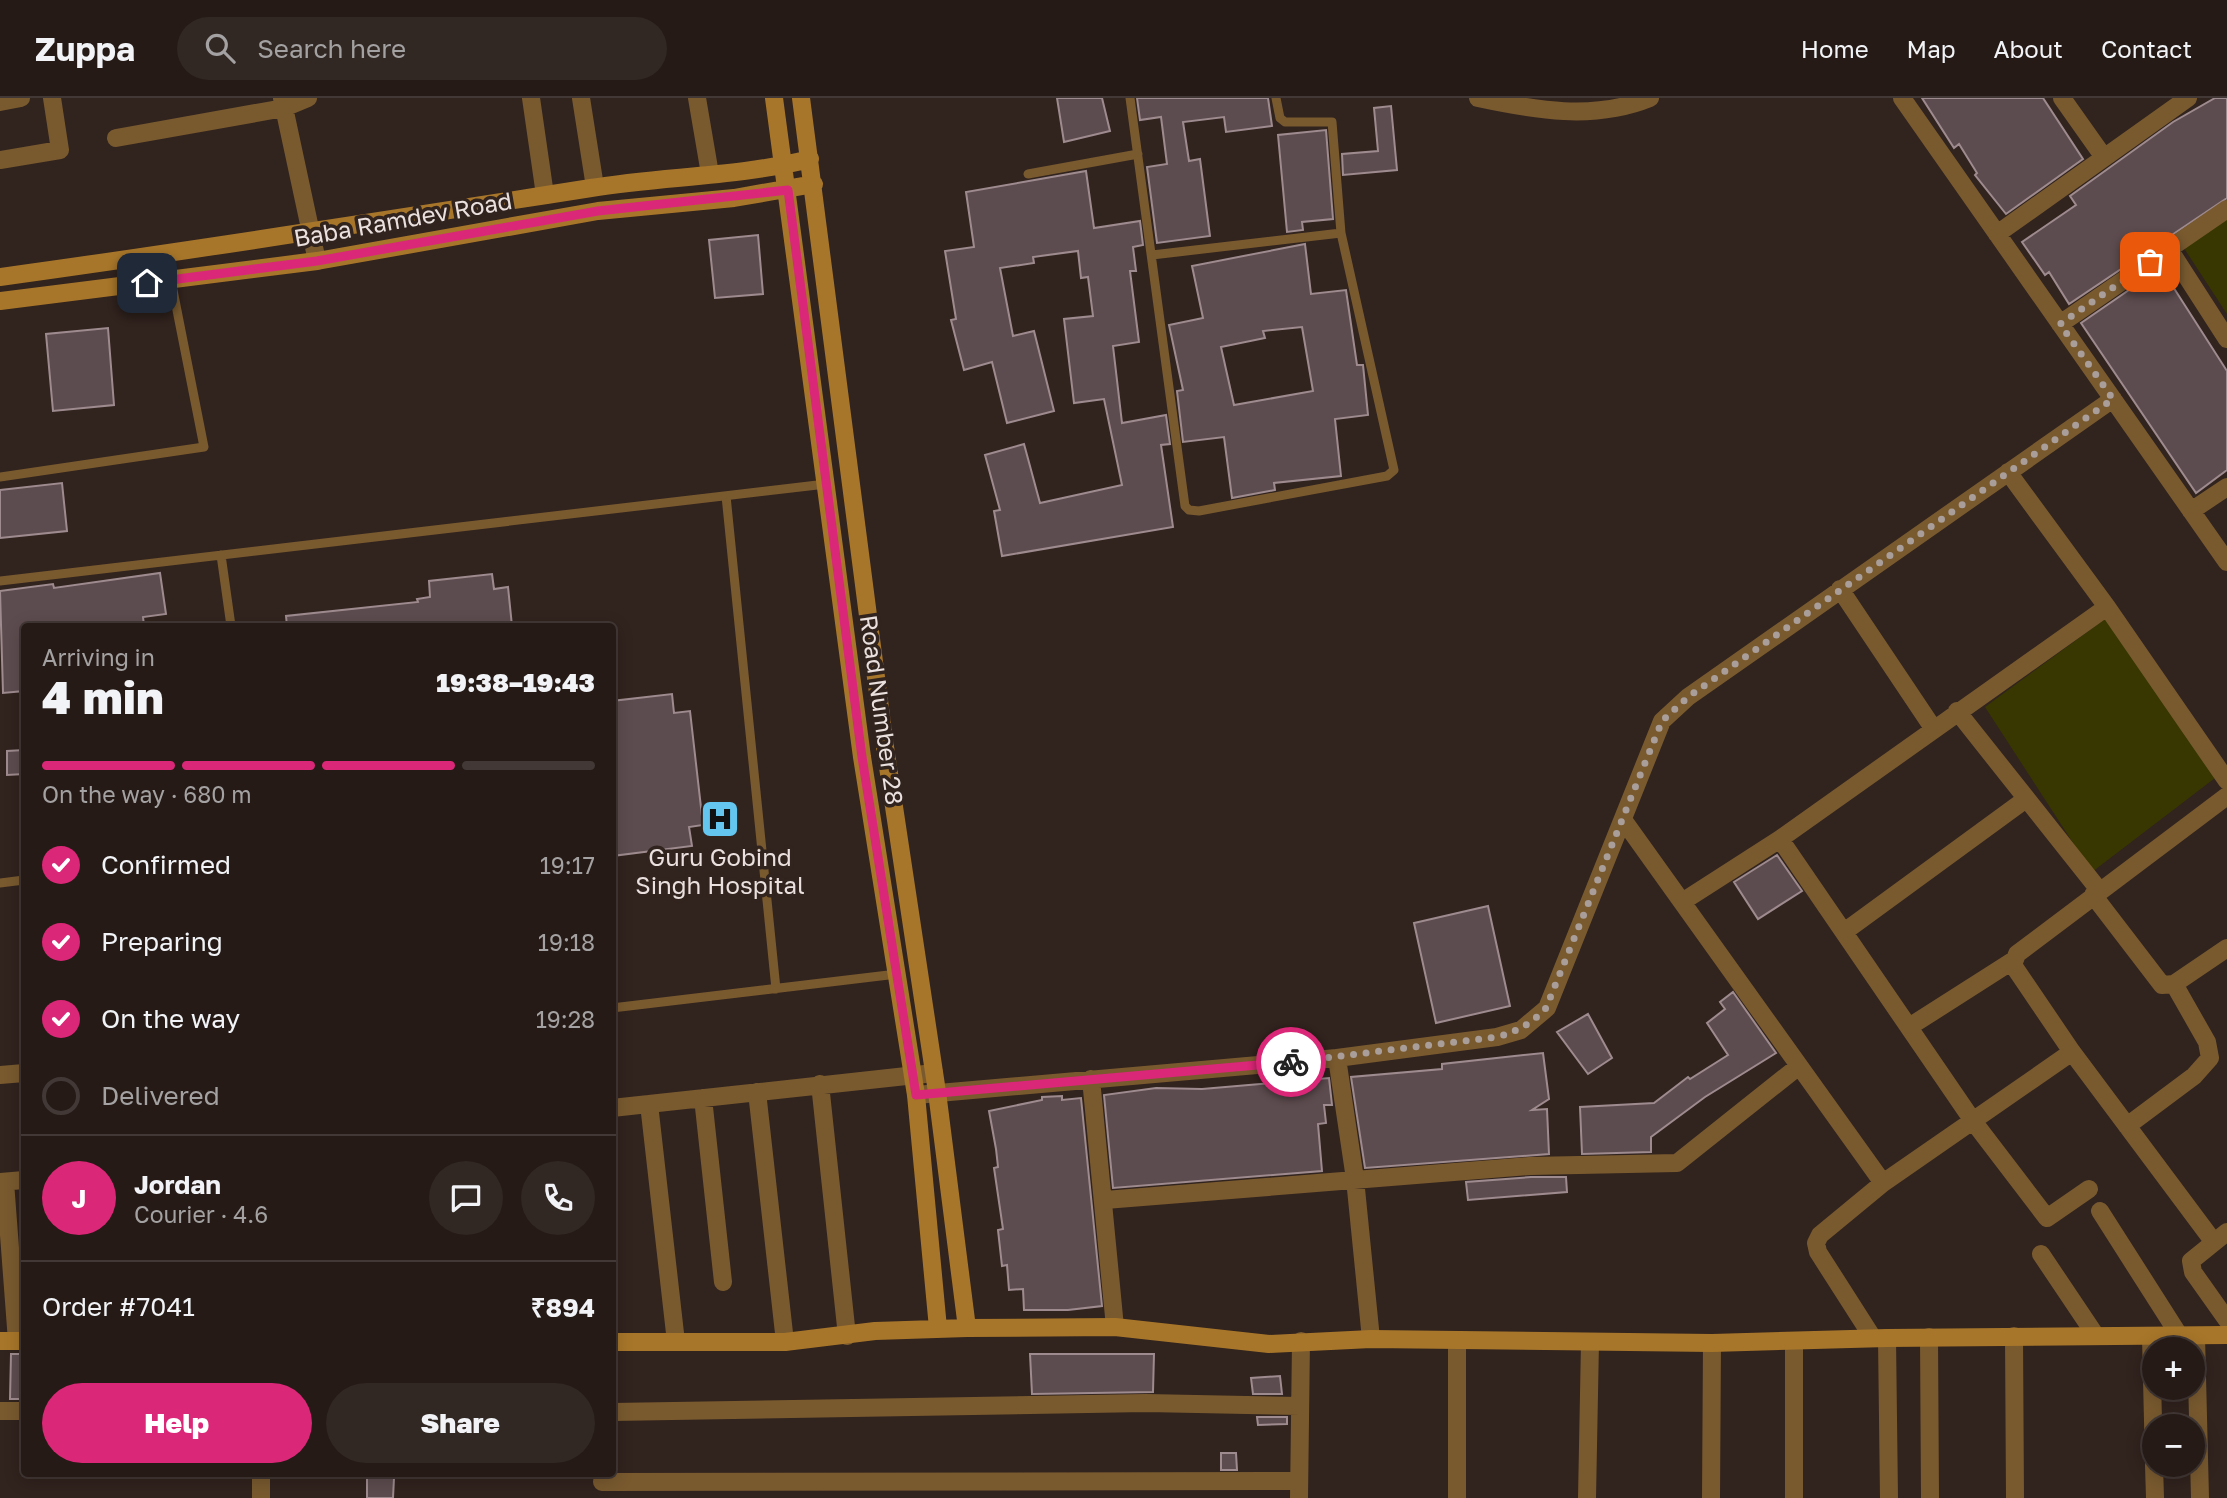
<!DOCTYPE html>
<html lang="en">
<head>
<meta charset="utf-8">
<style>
  body { margin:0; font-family:"Golos Text",sans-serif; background:#312723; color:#f1f3f6; height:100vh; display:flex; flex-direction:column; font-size:26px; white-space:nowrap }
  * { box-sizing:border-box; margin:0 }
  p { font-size:23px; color:#a3a1a1 }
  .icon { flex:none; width:38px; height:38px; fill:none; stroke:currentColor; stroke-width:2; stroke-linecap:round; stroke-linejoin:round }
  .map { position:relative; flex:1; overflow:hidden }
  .panel { position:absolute; left:21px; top:525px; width:595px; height:854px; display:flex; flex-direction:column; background:#251a16; border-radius:7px; box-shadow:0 4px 18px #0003,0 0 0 2px #423835 }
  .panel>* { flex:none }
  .buttons { position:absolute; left:2142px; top:1239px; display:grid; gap:14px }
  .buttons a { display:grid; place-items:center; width:63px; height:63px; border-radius:50%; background:#251a16; box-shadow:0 4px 18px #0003,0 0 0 2px #423835; font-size:35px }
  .pin { position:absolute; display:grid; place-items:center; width:60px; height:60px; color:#fff; margin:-30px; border-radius:14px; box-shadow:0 4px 10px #0006 }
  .courier { position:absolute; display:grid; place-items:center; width:70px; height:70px; margin:-35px; border:5px solid #db2777; border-radius:50%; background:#fff; color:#222; box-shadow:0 2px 9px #0007 }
  .overview em { font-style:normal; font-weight:800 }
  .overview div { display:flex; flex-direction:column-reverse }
  .overview { display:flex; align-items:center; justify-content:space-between; height:119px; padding:0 21px }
  h1 { font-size:46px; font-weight:800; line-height:52px }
  .bar { display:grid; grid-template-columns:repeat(4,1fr); gap:10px 7px; align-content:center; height:84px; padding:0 21px }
  .bar i { height:9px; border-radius:5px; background:#423835 }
  .bar .active { background:#db2777 }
  .bar p { grid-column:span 4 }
  .line { display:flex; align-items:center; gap:18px; padding:0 21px; border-top:2px solid #423835 }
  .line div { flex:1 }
  .round { display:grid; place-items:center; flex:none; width:74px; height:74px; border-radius:37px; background:#312723 }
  ol { padding:0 21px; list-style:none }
  li { display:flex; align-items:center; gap:21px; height:77px }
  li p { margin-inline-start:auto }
  li .icon { padding:7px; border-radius:50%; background:#db2777; color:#fff; stroke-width:4 }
  li:last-child { color:#a3a1a1 }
  li i { width:38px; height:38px; border:4px solid #423835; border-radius:50% }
  .button { display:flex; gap:14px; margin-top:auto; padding:14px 21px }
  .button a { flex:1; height:80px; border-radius:42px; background:#db2777; color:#fff; font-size:28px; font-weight:800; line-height:80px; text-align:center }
  .button a+a { background:#312723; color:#f1f3f6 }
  header { display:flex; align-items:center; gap:42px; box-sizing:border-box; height:98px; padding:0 35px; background:#251a16; border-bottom:2px solid #423835 }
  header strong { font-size:33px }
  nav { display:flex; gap:38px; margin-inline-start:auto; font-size:24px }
  .search { width:490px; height:63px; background:#312723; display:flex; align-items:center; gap:18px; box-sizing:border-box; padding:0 24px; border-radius:38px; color:#a3a1a1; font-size:26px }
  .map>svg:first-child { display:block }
  .green { fill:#383701 }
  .building { fill:#5d4c4f; stroke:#9e8b8f; stroke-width:2; fill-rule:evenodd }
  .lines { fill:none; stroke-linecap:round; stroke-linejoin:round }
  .lane { stroke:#795a2f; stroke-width:9 }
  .street { stroke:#795a2f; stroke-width:18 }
  .secondary { stroke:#a7762a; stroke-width:18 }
  .done { stroke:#a99e9a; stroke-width:7; stroke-dasharray:0 12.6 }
  .route { stroke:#db2777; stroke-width:9 }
  .labels { text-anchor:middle; stroke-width:7; stroke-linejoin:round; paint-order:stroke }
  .street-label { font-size:24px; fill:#eae0dd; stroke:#31231e }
  .poi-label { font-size:24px; fill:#eae0dd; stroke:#31231e }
</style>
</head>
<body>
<header>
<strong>Zuppa</strong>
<div class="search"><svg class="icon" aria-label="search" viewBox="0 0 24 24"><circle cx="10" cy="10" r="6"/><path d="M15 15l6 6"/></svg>Search here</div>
<nav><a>Home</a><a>Map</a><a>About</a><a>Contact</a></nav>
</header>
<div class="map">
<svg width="2227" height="1400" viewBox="0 0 2227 1400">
  <rect width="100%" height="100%" fill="#31231e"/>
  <path class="green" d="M 2227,111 L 2227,216 L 2180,144 Z
    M 2105,521 L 2219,677 L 2092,774 L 1985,609 Z"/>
  <path class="building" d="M 1057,0 L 1102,0 L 1110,33 L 1064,44 Z
    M 1137,0 L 1268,0 L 1272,28 L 1226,34 L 1224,19 L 1183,24 L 1189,63 L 1200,61 L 1210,138 L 1157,145 L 1147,69 L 1167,66 L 1161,19 L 1140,22 Z
    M 1922,0 L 2043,0 L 2083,61 L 2006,116 L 1975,77 L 1977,75 L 1959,46 L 1954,50 Z
    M 2215,0 L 2227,0 L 2227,100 L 2069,206 L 2049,174 L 2045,177 L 2022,144 L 2076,107 L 2070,98 L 2173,24 Z
    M 1391,8 L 1397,72 L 1343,77 L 1342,56 L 1378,53 L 1374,10 Z
    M 1326,32 L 1333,121 L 1302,124 L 1303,132 L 1287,134 L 1278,37 Z
    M 1086,73 L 1094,130 L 1140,123 L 1143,147 L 1133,149 L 1136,173 L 1130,173 L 1139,244 L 1113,248 L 1122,325 L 1166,317 L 1170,346 L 1161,347 L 1173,429 L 1002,458 L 994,413 L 1000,412 L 985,357 L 1024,346 L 1040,405 L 1122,387 L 1104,301 L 1074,305 L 1064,221 L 1093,218 L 1088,179 L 1081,180 L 1078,153 L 1033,159 L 1034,165 L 1000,170 L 1013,238 L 1034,233 L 1054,313 L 1007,325 L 992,264 L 964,272 L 951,222 L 956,221 L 945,153 L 974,149 L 966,94 Z
    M 758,137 L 763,196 L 715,200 L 709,142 Z
    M 1305,146 L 1311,196 L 1346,192 L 1357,267 L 1363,267 L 1368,317 L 1335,321 L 1341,378 L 1274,385 L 1275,392 L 1232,400 L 1224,339 L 1183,344 L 1177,293 L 1183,292 L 1169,227 L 1203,220 L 1192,168 ZM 1302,229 L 1313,293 L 1234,307 L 1221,249 L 1265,240 L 1263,233 Z
    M 2161,170 L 2227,273 L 2227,372 L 2196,395 L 2081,225 Z
    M 108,230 L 114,307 L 53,313 L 46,236 Z
    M 62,385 L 67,433 L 0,440 L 0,392 Z
    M 160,475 L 166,516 L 143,519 L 144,527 L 24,528 L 24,593 L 3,595 L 0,493 L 53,486 L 54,490 Z
    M 492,476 L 494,491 L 508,489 L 512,528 L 287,528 L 286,518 L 418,504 L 417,501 L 430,499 L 429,483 Z
    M 672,596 L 674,615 L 690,613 L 703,727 L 689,729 L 692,748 L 612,758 L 612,603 Z
    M 24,652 L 24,676 L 7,677 L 7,653 Z
    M 1777,757 L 1802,793 L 1758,821 L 1734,784 Z
    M 1488,808 L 1510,908 L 1436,925 L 1414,825 Z
    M 1733,894 L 1776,955 L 1705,999 L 1651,1039 L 1651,1054 L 1582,1056 L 1580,1009 L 1654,1005 L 1688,979 L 1690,981 L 1728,957 L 1707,925 L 1725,911 L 1720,904 Z
    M 1588,916 L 1612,960 L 1588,976 L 1557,934 Z
    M 1543,955 L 1549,1001 L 1532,1012 L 1547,1011 L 1549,1056 L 1365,1070 L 1351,979 L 1442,971 L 1442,966 Z
    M 1329,980 L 1332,1007 L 1324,1007 L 1326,1025 L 1318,1026 L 1322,1073 L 1113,1090 L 1104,997 L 1156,990 L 1202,991 Z
    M 1062,998 L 1062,1002 L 1081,1000 L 1102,1208 L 1068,1212 L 1024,1212 L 1023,1191 L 1009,1192 L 1007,1167 L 1002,1168 L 998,1132 L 1003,1131 L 994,1070 L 998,1069 L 996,1051 L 989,1013 L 1042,1002 L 1042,999 Z
    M 1531,1079 L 1566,1079 L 1567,1094 L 1468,1102 L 1466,1084 Z
    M 11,1256 L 24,1256 L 24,1301 L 10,1301 Z
    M 1030,1256 L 1154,1256 L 1153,1294 L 1032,1296 Z
    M 1280,1278 L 1282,1296 L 1253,1296 L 1251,1280 Z
    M 1257,1319 L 1287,1319 L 1287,1326 L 1258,1327 Z
    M 1221,1355 L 1236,1355 L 1237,1372 L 1221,1372 Z
    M 367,1379 L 394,1380 L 393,1400 L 367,1400 Z"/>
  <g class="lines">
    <path class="lane" d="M 1130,0 L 1185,408 L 1189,412 L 1199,413 L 1387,378 L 1394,372 L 1341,135 L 1332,24 L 1285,24 L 1280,20 L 1276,0
      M 1028,76 L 1138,56
      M 1152,157 L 1341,135
      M 0,379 L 204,349 L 171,182
      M 726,398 L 776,891
      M 221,457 L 231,528
      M 0,483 L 826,386
      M 0,785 L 24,782
      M 612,910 L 897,876"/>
    <path class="street" d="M 282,0 L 317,163
      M 531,0 L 545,97
      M 581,0 L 595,89
      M 697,0 L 710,76
      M 1478,0 C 1534,12 1594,23 1650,0
      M 1902,0 L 2227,464
      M 2062,0 L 2103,58
      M 0,4 L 21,0
      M 116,40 L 284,10 L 308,0
      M 0,62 L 60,52 L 52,0
      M 1997,136 L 2188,0
      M 2169,151 L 2227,241
      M 2060,226 L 2227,111
      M 2008,374 L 2107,509 L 2227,683
      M 2191,413 L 2227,389
      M 1840,491 L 1933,630
      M 1957,613 L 2099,792
      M 1624,723 L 1883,1085
      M 1780,741 L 1973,1023 L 2047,1120 L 2089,1091
      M 2093,797 L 2162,887 L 2174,886 L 2227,850
      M 1682,804 L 1780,741 L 2107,509
      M 1844,834 L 2026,701
      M 1909,929 L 2014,862
      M 1337,960 L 1355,1081 L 1371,1241
      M 0,977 L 24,975
      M 1091,981 L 1115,1229
      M 820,986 L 847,1238
      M 757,994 L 785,1244
      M 916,997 L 1337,960 L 1497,939 L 1521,932 L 1547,910 L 1662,623 L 1688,599 L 2113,301
      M 703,1000 L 723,1184
      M 649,1006 L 676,1244
      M 612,1010 L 934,975
      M 2127,1028 L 2194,978 L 2210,960 L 2207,944 L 2174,886
      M 0,1084 L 24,1082
      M 5,1084 L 17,1243
      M 1105,1102 L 1530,1068 L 1677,1065 L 1799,968
      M 2100,1113 L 2179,1237
      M 2227,1134 L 2191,1163 L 2193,1174 L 2227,1222
      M 2213,1143 L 2072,954 L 2013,867 L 2017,856 L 2227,698
      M 2041,1156 L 2096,1238
      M 2014,1238 L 2015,1400
      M 2196,1238 L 2200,1400
      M 1929,1239 L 1930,1400
      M 2151,1239 L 2154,1365
      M 1873,1240 L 1818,1154 L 1816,1145 L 1820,1137 L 1883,1085 L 2072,954
      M 1887,1240 L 1889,1400
      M 0,1313 L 24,1313
      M 612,1314 L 1146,1305 L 1300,1308
      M 2154,1367 L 2155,1400
      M 261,1376 L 261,1400
      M 602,1384 L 1299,1383
      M 1299,1400 L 1301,1243
      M 1457,1400 L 1457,1245
      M 1587,1400 L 1590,1244
      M 1711,1400 L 1712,1245
      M 1794,1400 L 1794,1244"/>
    <path class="secondary" d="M 774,0 L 862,659 L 916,997 L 938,1230
      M 801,0 L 885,649 L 937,994 L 967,1230
      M 0,179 C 197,152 394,121 591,90 C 664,78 738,79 810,61
      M 0,203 L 317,163 L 598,113 L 734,100 L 814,86
      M 0,1243 L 24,1243
      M 612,1244 L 785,1244 L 875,1233 L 967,1230 L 1115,1229 L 1269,1246 L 1371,1241 L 1712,1245 L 1887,1240 L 2227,1237"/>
  </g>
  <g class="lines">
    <path class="done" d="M 1291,964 L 1497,939 C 1518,933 1531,926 1546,910 L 1662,623 L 1688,599 L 2113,301 L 2060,226 L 2150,164"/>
    <path class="route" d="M 147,185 L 317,163 L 598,113 L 788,92 L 862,659 L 916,997 L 1291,964"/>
  </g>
  <defs>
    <g id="hospital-square" transform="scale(2.0125)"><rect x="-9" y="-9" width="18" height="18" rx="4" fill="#64c5ee" stroke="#31231e"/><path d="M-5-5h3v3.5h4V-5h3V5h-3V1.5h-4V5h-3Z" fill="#111"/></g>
  </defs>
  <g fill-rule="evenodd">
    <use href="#hospital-square" x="720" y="721"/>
  </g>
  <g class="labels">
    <g class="street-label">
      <text transform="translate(403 122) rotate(-10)" y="8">Baba Ramdev Road</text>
      <text transform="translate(881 612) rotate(82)" y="8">Road Number 28</text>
    </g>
    <g class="poi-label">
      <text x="720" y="768">Guru Gobind<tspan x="720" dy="28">Singh Hospital</tspan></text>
    </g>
  </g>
</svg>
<div class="buttons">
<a>+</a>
<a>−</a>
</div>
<div class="pin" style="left:2150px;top:164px;background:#ea580c"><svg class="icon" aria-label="bag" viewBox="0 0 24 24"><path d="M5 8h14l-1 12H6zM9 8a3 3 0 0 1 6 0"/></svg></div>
<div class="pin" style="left:147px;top:185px;background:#1f2937"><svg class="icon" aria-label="home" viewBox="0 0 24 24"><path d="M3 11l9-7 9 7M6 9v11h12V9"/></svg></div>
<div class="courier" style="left:1291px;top:964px"><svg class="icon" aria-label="bike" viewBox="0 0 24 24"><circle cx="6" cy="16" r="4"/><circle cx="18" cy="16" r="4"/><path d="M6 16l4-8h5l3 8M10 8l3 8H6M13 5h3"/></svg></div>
<section class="panel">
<div class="overview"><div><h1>4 min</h1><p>Arriving in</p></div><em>19:38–19:43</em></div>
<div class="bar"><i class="active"></i><i class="active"></i><i class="active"></i><i></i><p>On the way · 680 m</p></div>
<ol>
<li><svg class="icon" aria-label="check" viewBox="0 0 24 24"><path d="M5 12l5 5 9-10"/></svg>Confirmed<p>19:17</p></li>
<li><svg class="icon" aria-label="check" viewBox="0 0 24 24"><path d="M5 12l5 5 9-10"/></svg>Preparing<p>19:18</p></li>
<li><svg class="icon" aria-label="check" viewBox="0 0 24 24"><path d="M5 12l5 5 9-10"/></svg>On the way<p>19:28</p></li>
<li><i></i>Delivered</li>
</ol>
<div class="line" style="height:126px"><b class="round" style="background:#db2777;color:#fff">J</b><div><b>Jordan</b><p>Courier · 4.6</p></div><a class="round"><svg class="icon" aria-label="chat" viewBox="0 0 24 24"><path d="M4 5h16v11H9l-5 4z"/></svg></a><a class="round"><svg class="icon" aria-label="phone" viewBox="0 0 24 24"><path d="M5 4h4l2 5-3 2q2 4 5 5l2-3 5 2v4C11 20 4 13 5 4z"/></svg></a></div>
<div class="line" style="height:91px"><div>Order #7041</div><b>₹894</b></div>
<div class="button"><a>Help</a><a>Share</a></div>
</section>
</div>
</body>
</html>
